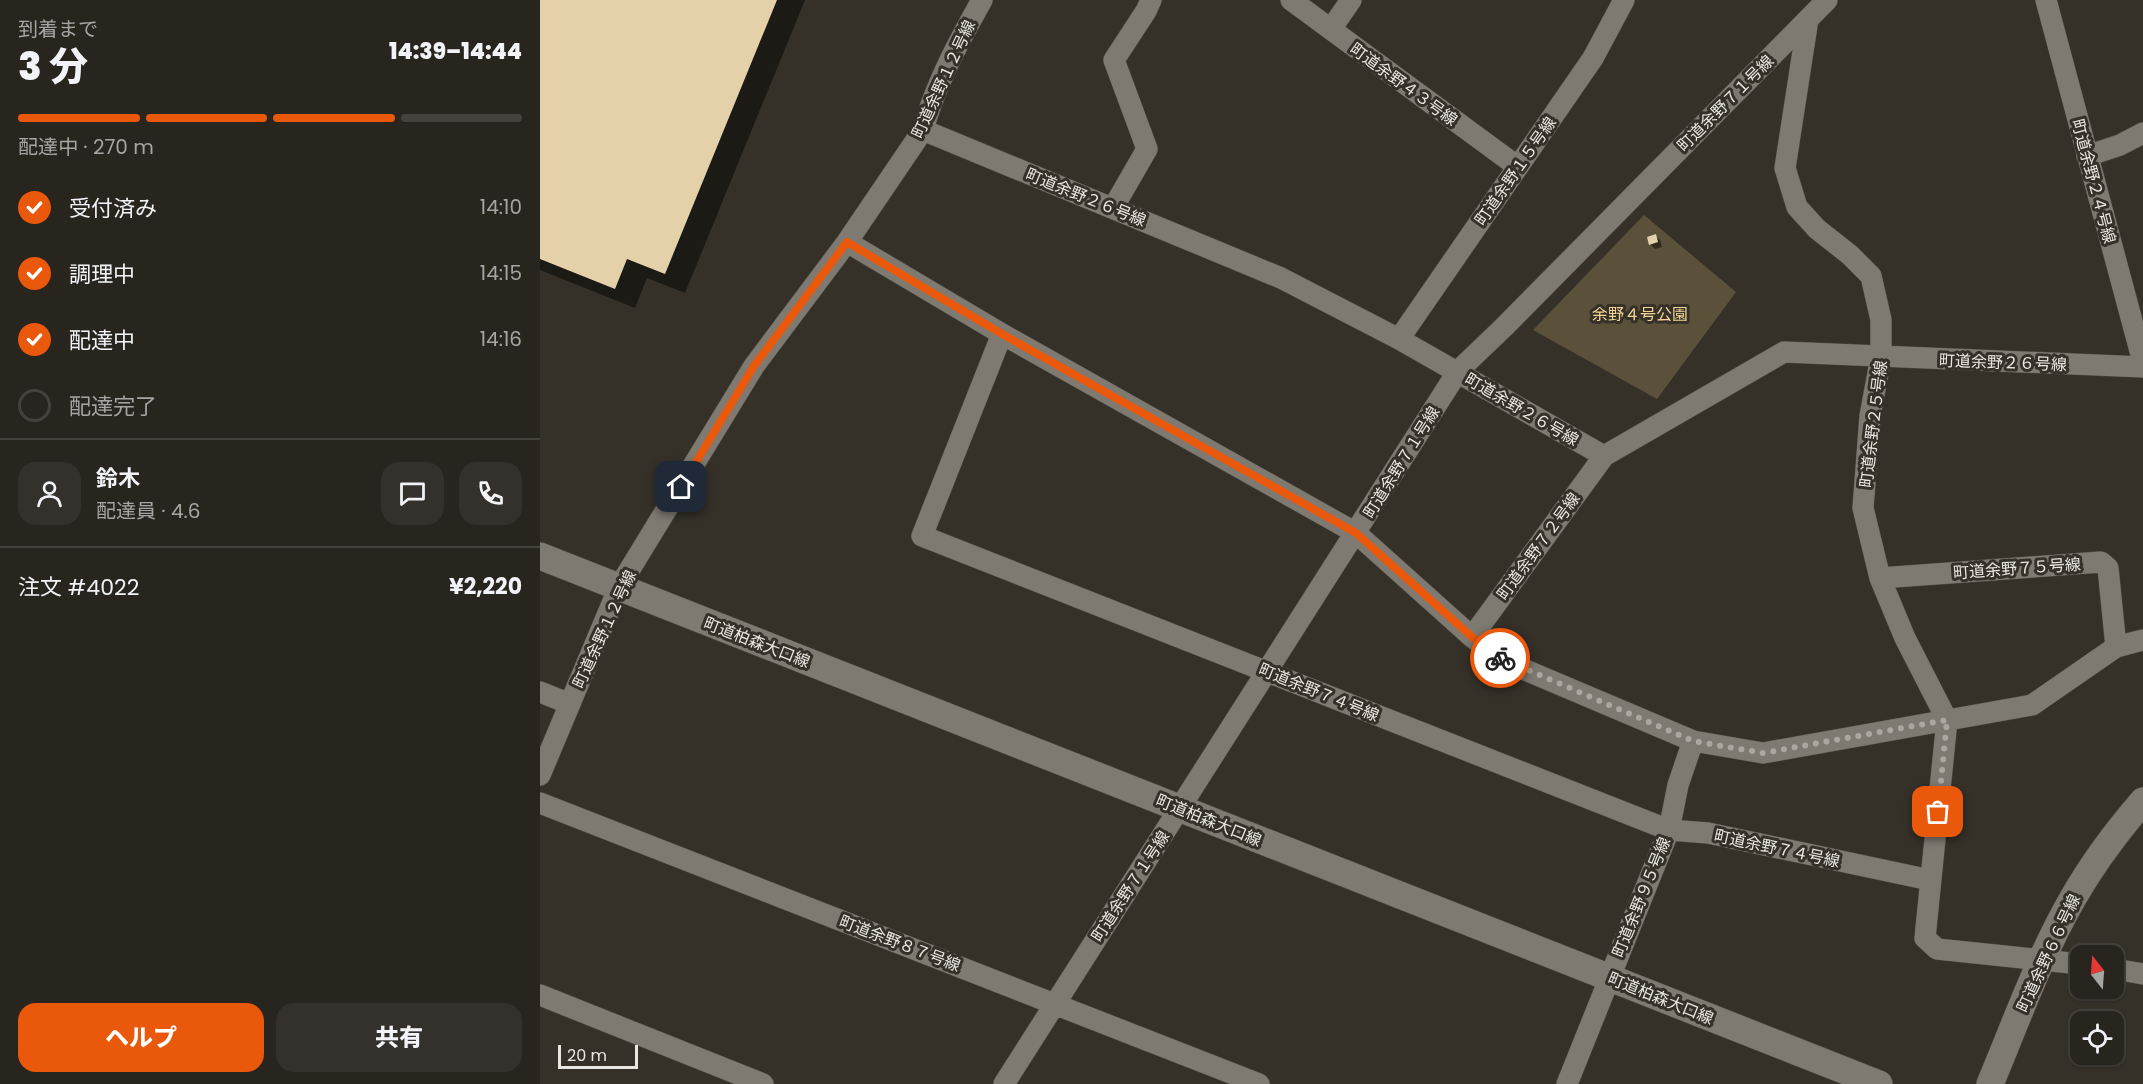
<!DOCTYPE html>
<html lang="ja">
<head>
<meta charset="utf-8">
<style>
  body { margin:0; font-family:Poppins,"Noto Sans JP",sans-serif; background:#34312c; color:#f1f3f6; height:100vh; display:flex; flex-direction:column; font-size:22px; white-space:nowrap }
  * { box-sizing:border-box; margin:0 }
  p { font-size:20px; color:#a5a5a4 }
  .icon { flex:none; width:33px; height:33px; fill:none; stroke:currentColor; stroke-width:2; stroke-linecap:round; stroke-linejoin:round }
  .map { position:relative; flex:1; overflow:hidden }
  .drawer { display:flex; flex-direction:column; background:#28251f; width:540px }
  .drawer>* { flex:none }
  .needle { width:39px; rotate:343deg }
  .fabs { position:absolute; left:1530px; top:945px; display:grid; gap:12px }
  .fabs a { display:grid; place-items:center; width:54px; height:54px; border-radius:12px; background:#28251f; box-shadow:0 2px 4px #0004,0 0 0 2px #44423d; font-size:30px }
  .scale { position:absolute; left:18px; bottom:15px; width:80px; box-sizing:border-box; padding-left:6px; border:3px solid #e9e7e2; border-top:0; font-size:16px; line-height:21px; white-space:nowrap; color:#e9e7e2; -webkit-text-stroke:4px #353129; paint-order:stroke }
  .pin { position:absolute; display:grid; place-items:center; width:51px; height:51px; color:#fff; margin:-26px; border-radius:12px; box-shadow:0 3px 9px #0006 }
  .courier { position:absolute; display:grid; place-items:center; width:60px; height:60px; margin:-30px; border:4px solid #ea580c; border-radius:50%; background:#fff; color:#222; box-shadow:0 2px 8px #0007 }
  .overview em { font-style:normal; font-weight:800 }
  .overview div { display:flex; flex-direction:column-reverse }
  .overview { display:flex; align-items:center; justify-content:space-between; height:102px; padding:0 18px }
  h1 { font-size:39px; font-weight:800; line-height:45px }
  .bar { display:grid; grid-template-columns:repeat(4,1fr); gap:9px 6px; align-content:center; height:72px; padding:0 18px }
  .bar i { height:8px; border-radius:4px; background:#44423d }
  .bar .on { background:#ea580c }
  .bar p { grid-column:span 4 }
  .line { display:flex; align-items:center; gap:15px; padding:0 18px; border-top:2px solid #44423d }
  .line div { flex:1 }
  .round { display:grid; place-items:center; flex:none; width:63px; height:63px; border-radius:18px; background:#34312c }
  ol { padding:0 18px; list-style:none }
  li { display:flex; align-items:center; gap:18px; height:66px }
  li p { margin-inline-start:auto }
  li .icon { padding:6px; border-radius:50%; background:#ea580c; color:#fff; stroke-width:4 }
  li:last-child { color:#a5a5a4 }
  li i { width:33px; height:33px; border:3px solid #44423d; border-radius:50% }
  .action { display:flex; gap:12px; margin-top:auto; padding:12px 18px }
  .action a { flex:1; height:69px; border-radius:18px; background:#ea580c; color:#fff; font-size:24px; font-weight:800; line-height:69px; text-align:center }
  .action a+a { background:#34312c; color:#f1f3f6 }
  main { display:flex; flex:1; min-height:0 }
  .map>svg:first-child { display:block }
  .green { fill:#5b503a }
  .shadow { fill:#0007 }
  .building { fill:#e4d1a9 }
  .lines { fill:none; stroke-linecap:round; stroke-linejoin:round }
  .minor-casing { stroke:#524f48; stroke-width:22 }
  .tertiary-casing { stroke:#524f48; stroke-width:28 }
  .minor { stroke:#7f7a71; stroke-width:21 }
  .tertiary { stroke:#7f7a71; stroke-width:27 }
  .done { stroke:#aaa7a1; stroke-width:6; stroke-dasharray:0 10.8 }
  .route { stroke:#ea580c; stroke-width:8 }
  .labels { text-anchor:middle; stroke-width:6; stroke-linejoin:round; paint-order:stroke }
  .street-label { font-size:16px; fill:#e9e7e2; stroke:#353129 }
  .park-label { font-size:16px; fill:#f3d596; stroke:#353129 }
</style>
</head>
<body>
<main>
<section class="drawer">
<div class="overview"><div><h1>3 分</h1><p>到着まで</p></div><em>14:39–14:44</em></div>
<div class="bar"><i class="on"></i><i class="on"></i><i class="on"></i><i></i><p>配達中 · 270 m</p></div>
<ol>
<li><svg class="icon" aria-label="check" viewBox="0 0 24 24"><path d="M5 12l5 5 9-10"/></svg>受付済み<p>14:10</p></li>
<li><svg class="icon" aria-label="check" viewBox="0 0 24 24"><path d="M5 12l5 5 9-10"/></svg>調理中<p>14:15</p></li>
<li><svg class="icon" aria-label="check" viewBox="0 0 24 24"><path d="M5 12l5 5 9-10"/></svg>配達中<p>14:16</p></li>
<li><i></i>配達完了</li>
</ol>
<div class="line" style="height:108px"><a class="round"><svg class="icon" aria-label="person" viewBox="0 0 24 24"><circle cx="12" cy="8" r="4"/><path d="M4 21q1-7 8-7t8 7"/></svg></a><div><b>鈴木</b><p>配達員 · 4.6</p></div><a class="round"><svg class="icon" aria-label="chat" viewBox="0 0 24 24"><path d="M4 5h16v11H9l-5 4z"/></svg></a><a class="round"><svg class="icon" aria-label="phone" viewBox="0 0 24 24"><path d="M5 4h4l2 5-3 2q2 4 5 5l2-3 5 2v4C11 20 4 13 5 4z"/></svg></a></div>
<div class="line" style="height:78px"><div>注文 #4022</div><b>¥2,220</b></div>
<div class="action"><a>ヘルプ</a><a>共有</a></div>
</section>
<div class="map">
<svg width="1603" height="1084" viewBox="0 0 1603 1084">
  <rect width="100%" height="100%" fill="#353129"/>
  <path class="green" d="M 1104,215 L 1196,292 L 1117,399 L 993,330 Z"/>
  <path class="shadow" d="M 0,0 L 265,0 L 145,293 L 107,278 L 95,308 L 0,270 Z
    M 1115,236 L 1120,240 L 1122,247 L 1115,249 L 1110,244 Z"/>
  <path class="building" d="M 0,0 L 237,0 L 125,274 L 87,259 L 75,289 L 0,259 Z
    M 1116,234 L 1118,242 L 1109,245 L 1107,237 Z"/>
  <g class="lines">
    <g class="minor-casing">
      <path id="minor" d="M 751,0 L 978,167
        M 1506,0 L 1603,362
        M 1268,19 L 1245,168 L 1257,207 L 1277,229 L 1310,255 L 1331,276 L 1341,320 L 1341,357 L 1330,416 L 1323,508 L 1340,578 L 1365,638 L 1407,720 L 1385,938 L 1397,949 L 1540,964
        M 791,29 L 811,0
        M 383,130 L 741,278 L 859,339 L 1064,456 L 1244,352 L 1603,367
        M 1547,156 L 1580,145 L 1603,133
        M 573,208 L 607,149 L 574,60 L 606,11 L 611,0
        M 307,242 L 462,334 L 816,533 L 932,637 L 964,661 L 1153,741 L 1223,753 L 1492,705 L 1576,647 L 1603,640
        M 462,334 L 382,536 L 1129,830 L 1168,833 L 1390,880
        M 859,339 L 1053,58 L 1084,0
        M 1340,578 L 1561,562 L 1568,568 L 1576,647
        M 932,637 L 1064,456
        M 0,692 L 30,704
        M 0,775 L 79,587 L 214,366 L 307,242 L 383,130 C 395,85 419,41 442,0
        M 0,803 L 719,1084
        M 1574,969 L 1603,974
        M 0,995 L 223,1084
        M 464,1084 L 918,371 L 964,327 L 1287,0
        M 1027,1084 L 1129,830 L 1138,785 L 1153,741"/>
    </g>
    <g class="tertiary-casing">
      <path id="tertiary" d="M 0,556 L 1339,1084
        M 1450,1084 C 1476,1022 1499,957 1533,898 C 1553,863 1577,831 1603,801"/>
    </g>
    <use href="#minor" class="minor"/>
    <use href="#tertiary" class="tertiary"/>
  </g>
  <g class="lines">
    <path class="done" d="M 960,658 L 1153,741 L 1223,753 L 1407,720 L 1398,812"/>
    <path class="route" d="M 141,487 L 214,366 L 307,242 L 462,334 L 816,533 L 932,637 L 960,658"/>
  </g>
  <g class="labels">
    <g class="street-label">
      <text transform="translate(403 79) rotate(-65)" y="6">町道余野１２号線</text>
      <text transform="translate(864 84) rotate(36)" y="6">町道余野４３号線</text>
      <text transform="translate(1185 103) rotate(-45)" y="6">町道余野７１号線</text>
      <text transform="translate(975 171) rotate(-55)" y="6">町道余野１５号線</text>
      <text transform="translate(1554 181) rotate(75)" y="6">町道余野２４号線</text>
      <text transform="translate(546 197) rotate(22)" y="6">町道余野２６号線</text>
      <text transform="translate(1463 362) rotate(2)" y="6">町道余野２６号線</text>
      <text transform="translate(982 409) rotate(30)" y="6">町道余野２６号線</text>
      <text transform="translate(1333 424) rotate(-83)" y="6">町道余野２５号線</text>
      <text transform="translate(861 462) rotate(-58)" y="6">町道余野７１号線</text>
      <text transform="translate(998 546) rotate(-54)" y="6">町道余野７２号線</text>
      <text transform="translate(1477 568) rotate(-4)" y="6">町道余野７５号線</text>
      <text transform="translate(64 629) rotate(-65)" y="6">町道余野１２号線</text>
      <text transform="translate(217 642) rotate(21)" y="6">町道柏森大口線</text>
      <text transform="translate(779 692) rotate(22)" y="6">町道余野７４号線</text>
      <text transform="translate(669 820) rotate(22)" y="6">町道柏森大口線</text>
      <text transform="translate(1237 848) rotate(12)" y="6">町道余野７４号線</text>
      <text transform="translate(590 886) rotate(-57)" y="6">町道余野７１号線</text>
      <text transform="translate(1101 897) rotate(-68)" y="6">町道余野９５号線</text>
      <text transform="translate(360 943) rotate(21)" y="6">町道余野８７号線</text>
      <text transform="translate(1508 953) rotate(-65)" y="6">町道余野６６号線</text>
      <text transform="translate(1121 998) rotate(22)" y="6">町道柏森大口線</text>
    </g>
    <g class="park-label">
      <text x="1100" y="320">余野４号公園</text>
    </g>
  </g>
</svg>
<div class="fabs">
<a><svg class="needle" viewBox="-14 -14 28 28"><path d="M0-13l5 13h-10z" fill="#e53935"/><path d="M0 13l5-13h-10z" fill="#a5a5a4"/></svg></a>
<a><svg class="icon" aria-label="locate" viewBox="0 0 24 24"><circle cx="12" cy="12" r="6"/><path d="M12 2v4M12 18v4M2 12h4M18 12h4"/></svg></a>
</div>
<div class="scale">20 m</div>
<div class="pin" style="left:1398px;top:812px;background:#ea580c"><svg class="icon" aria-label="bag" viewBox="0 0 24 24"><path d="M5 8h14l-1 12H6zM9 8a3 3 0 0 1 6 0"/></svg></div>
<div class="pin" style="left:141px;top:487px;background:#1f2937"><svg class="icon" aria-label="home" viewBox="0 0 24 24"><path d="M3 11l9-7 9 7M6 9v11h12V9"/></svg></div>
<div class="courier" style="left:960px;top:658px"><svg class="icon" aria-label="bike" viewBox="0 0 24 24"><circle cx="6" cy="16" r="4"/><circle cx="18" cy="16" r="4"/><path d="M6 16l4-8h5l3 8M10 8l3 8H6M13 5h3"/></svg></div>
</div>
</main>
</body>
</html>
